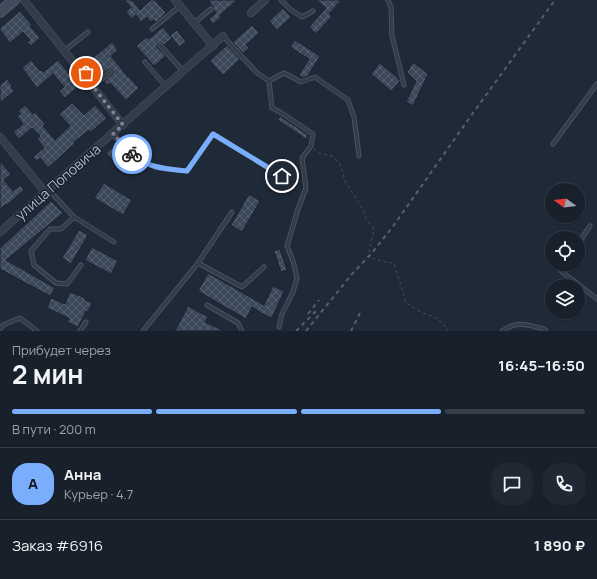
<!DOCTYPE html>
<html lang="ru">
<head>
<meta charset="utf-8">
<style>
  body { margin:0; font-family:Manrope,sans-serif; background:#202833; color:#f1f3f6; height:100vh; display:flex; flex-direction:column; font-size:15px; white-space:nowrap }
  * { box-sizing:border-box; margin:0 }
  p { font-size:13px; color:#9ea3a9 }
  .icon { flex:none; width:22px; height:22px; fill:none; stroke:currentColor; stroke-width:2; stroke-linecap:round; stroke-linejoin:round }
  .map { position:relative; height:331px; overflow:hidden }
  .details { display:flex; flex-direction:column; background:#17202b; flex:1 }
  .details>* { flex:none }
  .needle { width:26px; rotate:285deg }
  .buttons { position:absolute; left:545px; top:183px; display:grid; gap:8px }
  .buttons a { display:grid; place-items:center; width:40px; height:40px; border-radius:50%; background:#17202b; box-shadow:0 1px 3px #0004,0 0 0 1px #363e47; font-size:20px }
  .pin { position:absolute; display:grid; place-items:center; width:34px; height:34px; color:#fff; margin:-17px; border:2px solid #fff; border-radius:50%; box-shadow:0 1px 4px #0007 }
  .courier { position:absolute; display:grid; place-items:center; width:40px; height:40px; margin:-20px; border:3px solid #7badfd; border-radius:50%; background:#fff; color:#222; box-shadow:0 1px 5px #0007 }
  .overview em { font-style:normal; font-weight:700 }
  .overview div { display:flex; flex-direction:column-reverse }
  .overview { display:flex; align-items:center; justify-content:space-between; height:68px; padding:0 12px }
  h1 { font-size:26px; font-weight:700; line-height:30px }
  .bar { display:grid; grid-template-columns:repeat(4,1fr); gap:6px 4px; align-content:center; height:48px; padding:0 12px }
  .bar i { height:5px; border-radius:3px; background:#363e47 }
  .bar .active { background:#7badfd }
  .bar p { grid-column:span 4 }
  .line { display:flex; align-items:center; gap:10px; padding:0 12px; border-top:1px solid #363e47 }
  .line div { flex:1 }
  .round { display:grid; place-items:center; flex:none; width:42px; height:42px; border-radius:16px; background:#202833 }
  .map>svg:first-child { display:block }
  .building { fill:url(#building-cross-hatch); stroke:#1a2330 }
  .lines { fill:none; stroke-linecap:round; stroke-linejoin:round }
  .service-casing { stroke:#505a67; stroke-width:5 }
  .minor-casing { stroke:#505a67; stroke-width:8 }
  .secondary-casing { stroke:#505a67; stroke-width:12 }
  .path { stroke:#3f5457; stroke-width:1; stroke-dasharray:3 3; stroke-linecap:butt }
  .service { stroke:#333c49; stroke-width:3.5 }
  .minor { stroke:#333c49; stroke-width:7 }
  .secondary { stroke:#414b5c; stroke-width:10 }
  .rail { stroke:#546070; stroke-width:2; stroke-dasharray:4 4; stroke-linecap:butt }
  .done { stroke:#7b8695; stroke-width:4; stroke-dasharray:0 7.2 }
  .route { stroke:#7badfd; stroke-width:5 }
  .labels { text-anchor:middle; stroke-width:3; stroke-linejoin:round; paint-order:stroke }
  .street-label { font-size:14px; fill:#adb7c6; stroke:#18212d }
</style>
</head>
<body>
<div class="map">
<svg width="597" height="331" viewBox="0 0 597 331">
  <defs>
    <pattern id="building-cross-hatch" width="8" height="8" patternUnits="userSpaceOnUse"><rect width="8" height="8" fill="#3b4859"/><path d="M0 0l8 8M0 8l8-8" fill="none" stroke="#55606f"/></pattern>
  </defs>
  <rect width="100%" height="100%" fill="#1f2a39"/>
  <path class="building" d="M 124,0 L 132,0 L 140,10 L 151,0 L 155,0 L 166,13 L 156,22 L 154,20 L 151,22 L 147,17 L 141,22 L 136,15 L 132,19 L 126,12 L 131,7 Z
    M 208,0 L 237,0 L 220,15 L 221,17 L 213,24 L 209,19 L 216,13 L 214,10 L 213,6 Z
    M 316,0 L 341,0 L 329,14 L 332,16 L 316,34 L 309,27 L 326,8 Z
    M 283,8 L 291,17 L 277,30 L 269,21 Z
    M 20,11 L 32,25 L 30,26 L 40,38 L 31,46 L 27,42 L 30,40 L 23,32 L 10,43 L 0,30 L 0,28 Z
    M 252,25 L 259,33 L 246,45 L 249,48 L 243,53 L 233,42 Z
    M 163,27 L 172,38 L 164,45 L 161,42 L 157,44 L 157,47 L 166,56 L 154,66 L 136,46 L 147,37 L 149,39 Z
    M 177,30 L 186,42 L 179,47 L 170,35 Z
    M 295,40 L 320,56 L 308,76 L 303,78 L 299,75 L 309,59 L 290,47 Z
    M 112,42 L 118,50 L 111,56 L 128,77 L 128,76 L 139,88 L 126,100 L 110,83 L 107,85 L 104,81 L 113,73 L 112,70 L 108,69 L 100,76 L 95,70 L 96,68 L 95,66 L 91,65 L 88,62 Z
    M 227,45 L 240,59 L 223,75 L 210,61 Z
    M 31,60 L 40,71 L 41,70 L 43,72 L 58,60 L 79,86 L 65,98 L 59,91 L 64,87 L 53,74 L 37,88 L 22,68 Z
    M 413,62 L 428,74 L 413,106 L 406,102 L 416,81 L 407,72 Z
    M 380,63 L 399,79 L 400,81 L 391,91 L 371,74 Z
    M 7,79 L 12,86 L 11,87 L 14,91 L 0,103 L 0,85 Z
    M 72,103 L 84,115 L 95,105 L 107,118 L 91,132 L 89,130 L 74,142 L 75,143 L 48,168 L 40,158 L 37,161 L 33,157 L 44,148 L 37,139 L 40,136 L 32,128 L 19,139 L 13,132 L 23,124 L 17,116 L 21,114 L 18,111 L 25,105 L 33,114 L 35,112 L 45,124 L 43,126 L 55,140 L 70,126 L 59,114 Z
    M 280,116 L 308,135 L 306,139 L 278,120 Z
    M 115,145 L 135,170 L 134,172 L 124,164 L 119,168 L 106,153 Z
    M 0,161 L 11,174 L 4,180 L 13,191 L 20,185 L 24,190 L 7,205 L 6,204 L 0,209 Z
    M 104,183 L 132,200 L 123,215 L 94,198 Z
    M 249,194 L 260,201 L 242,232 L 231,225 Z
    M 51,201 L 63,213 L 6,260 L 55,288 L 50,296 L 0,269 L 0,248 Z
    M 79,230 L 88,235 L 71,264 L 62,258 Z
    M 92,247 L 118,261 L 111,274 L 85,260 Z
    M 280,249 L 287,270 L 281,272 L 274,251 Z
    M 208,273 L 264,305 L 273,286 L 284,291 L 272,318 L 261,313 L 252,307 L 246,319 L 198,291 Z
    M 70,292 L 85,298 L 85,300 L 92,303 L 88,312 L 86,311 L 78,327 L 67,322 L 69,318 L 47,308 L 51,298 L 65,304 Z
    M 188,306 L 208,317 L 205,322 L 224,331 L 175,331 Z"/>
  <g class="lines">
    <g class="service-casing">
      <path id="service" d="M 281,0 L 290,9 L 302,17 L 313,11
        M 388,0 L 391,7 L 392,36 L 404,85
        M 194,23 L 211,9
        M 152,29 L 180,6
        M 223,36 L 256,72 L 269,81 L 284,73 L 301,82 L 315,77 L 348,100 L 354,117 L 359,156
        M 160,45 L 183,71
        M 64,51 L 88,32
        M 145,62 L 166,87
        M 84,75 L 93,68
        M 269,81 L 272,108 L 280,112 L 313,134 L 311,146 L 302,158 L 306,188 L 298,209 L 287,246 L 293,261 L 297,278 L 293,292 L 282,314 L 279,327
        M 93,86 L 110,72
        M 113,134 L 119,141 L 136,159 L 158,168 L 187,171 L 213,134 L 282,176
        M 553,144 L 597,84
        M 48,189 L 74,217 L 114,242
        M 74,217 L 61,229 L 50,229 L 31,251 L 34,265 L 56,283 L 67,284 L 81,265
        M 578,244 L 590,226
        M 198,263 L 232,212
        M 565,264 L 561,271 L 597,299
        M 207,305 L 238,323 L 242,331
        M 0,329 L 3,325 L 20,318 L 37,331
        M 80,331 L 86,322
        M 143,331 L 198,263 L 242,287 L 264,267
        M 502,331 C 518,320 527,325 544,329 L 546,331"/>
    </g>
    <g class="minor-casing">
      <path id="minor" d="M 24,0 L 123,125
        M 175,0 L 213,46
        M 251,13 L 265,0
        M 0,137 L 45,192
        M 0,232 L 223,36"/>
    </g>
    <g class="secondary-casing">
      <path id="secondary" d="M 0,12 L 14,0"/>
    </g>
    <path class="path" d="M 314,149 L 321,154 L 332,156 L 340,164 L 345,181 L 362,208 L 367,220 L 374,229 L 368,257 L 385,262 L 394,263 L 402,289 L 405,302 C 410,305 414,308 419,311 C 432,317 440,317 448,331"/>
    <use href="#service" class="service"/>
    <use href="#minor" class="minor"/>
    <use href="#secondary" class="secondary"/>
    <path class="rail" d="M 308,314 L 319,300
      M 296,331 L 316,311
      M 306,331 L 352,274 L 372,253 L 394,225 L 468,120 L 555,0
      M 351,331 L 360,313"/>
  </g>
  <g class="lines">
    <path class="done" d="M 86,73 L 84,75 L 123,125 L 113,134 L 132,154"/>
    <path class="route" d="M 132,154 C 145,168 169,169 187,171 L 213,134 L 282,176"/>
  </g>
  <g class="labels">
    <g class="street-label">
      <text transform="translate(58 182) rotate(-41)" y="5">улица Поповича</text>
    </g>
  </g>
</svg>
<div class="buttons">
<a><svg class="needle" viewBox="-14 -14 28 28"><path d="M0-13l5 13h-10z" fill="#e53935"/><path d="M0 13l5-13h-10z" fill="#9ea3a9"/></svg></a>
<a><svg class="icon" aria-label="locate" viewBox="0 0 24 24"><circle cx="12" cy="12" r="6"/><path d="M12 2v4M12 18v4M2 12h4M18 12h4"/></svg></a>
<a><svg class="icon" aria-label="layers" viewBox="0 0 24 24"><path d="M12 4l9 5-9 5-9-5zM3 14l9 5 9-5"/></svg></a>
</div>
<div class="pin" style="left:86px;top:73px;background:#ea580c"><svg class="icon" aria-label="bag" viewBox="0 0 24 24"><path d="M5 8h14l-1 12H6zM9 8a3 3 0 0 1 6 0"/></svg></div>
<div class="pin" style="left:282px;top:176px;background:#1f2937"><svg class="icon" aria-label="home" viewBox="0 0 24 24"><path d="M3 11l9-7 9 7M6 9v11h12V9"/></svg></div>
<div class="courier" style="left:132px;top:154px"><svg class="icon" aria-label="bike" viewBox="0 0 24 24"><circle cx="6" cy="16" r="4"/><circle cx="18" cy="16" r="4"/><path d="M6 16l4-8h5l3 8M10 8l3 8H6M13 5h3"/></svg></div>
</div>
<section class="details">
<div class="overview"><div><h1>2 мин</h1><p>Прибудет через</p></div><em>16:45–16:50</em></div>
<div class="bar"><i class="active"></i><i class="active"></i><i class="active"></i><i></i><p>В пути · 200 m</p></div>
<div class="line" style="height:72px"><b class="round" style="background:#7badfd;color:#111">А</b><div><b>Анна</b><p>Курьер · 4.7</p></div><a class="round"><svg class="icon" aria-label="chat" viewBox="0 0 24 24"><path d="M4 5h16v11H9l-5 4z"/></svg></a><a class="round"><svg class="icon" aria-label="phone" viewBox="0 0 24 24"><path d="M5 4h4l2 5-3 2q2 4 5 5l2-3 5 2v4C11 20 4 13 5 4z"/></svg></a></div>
<div class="line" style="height:52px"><div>Заказ #6916</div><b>1 890 ₽</b></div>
</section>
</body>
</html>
